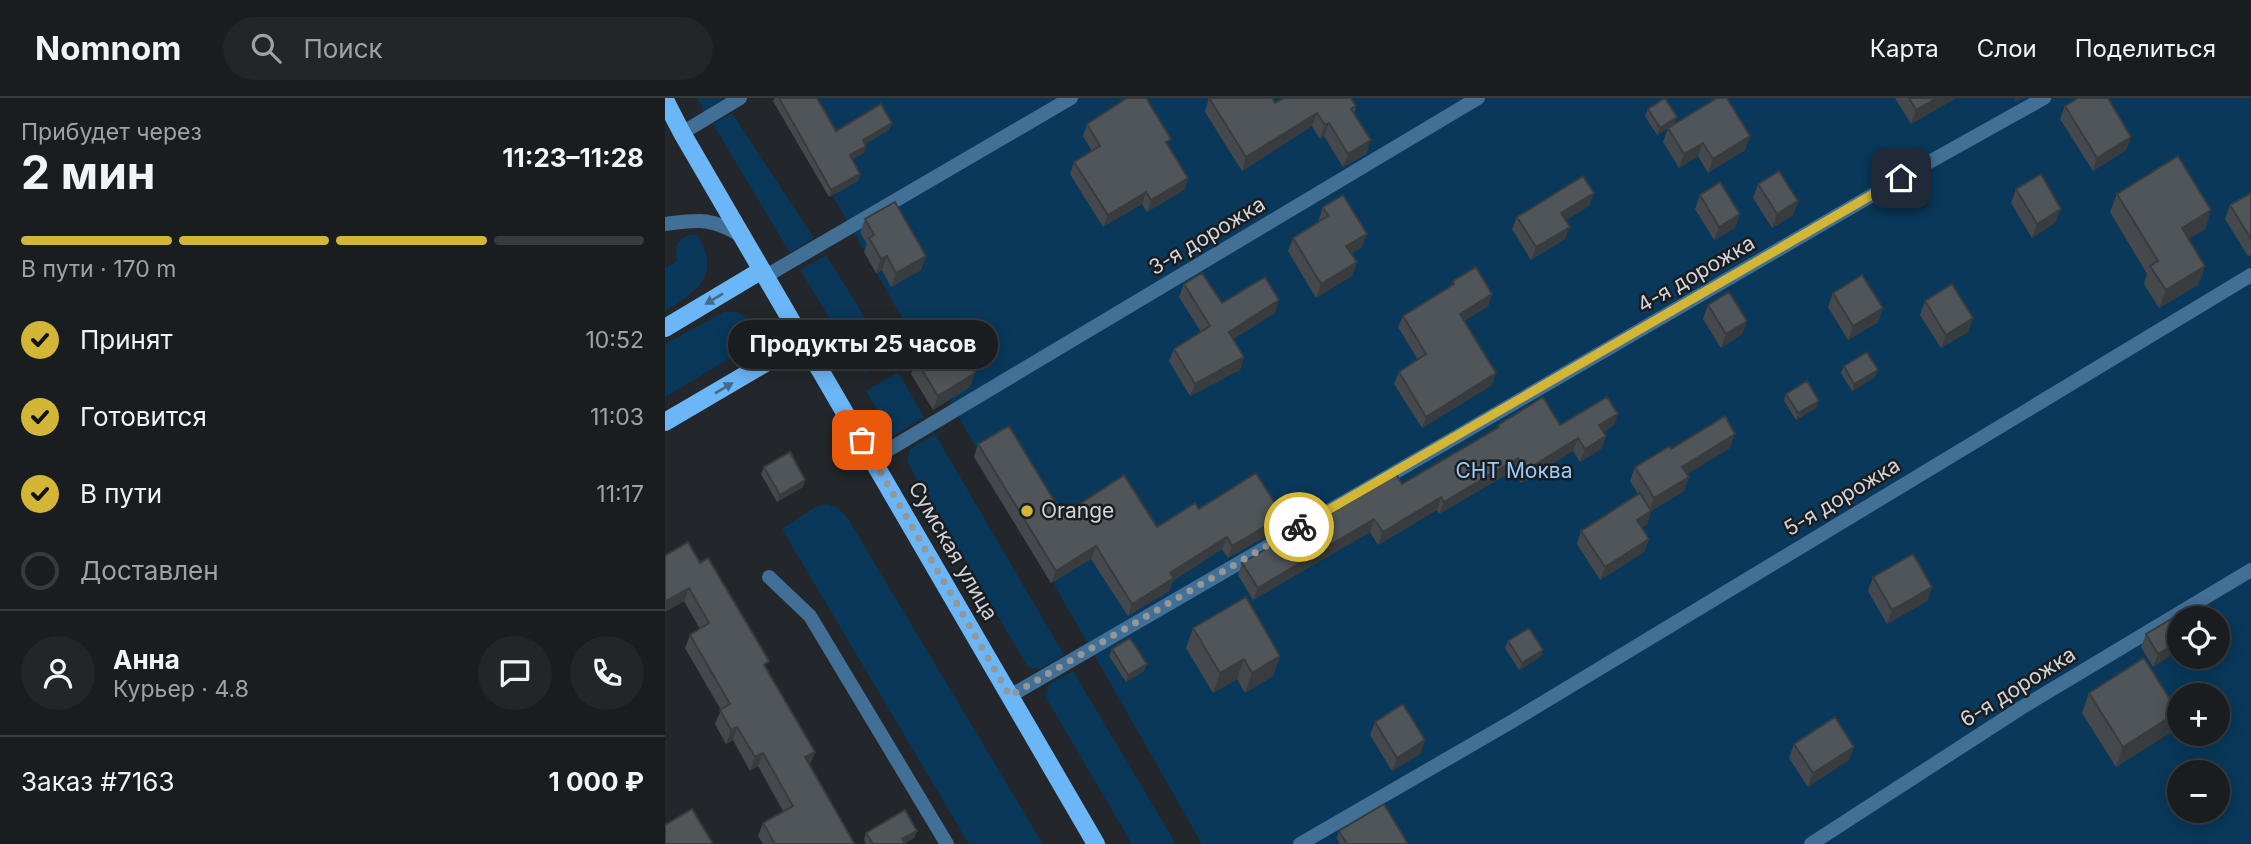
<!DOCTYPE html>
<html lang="ru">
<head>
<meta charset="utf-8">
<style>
  body { margin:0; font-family:Inter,sans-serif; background:#232629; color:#f1f3f6; height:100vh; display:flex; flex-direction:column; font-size:26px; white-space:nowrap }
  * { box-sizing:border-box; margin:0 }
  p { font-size:23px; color:#9fa2a5 }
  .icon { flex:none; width:38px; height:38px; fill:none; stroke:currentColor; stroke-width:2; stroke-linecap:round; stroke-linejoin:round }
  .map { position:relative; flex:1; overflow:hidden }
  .side { display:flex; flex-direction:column; background:#1a1d20; width:665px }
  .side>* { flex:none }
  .tools { position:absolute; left:1502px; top:508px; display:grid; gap:14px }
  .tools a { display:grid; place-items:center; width:63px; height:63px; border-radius:50%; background:#1a1d20; box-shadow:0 4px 18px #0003,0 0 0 2px #383b3e; font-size:35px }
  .pin { position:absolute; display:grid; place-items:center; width:60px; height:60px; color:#fff; margin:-30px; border-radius:14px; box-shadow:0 4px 10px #0006 }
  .courier { position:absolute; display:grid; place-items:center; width:70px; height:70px; margin:-35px; border:5px solid #d3b635; border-radius:50%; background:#fff; color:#222; box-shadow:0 2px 9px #0007 }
  .bubble { position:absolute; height:49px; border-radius:24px; background:#1a1d20; box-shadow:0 4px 18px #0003,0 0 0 2px #383b3e; font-size:23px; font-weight:700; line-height:49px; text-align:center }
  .overview em { font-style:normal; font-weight:700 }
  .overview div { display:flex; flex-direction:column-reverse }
  .overview { display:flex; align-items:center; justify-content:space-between; height:119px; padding:0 21px }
  h1 { font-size:46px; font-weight:700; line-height:52px }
  .bar { display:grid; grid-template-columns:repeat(4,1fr); gap:10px 7px; align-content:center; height:84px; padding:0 21px }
  .bar i { height:9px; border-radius:5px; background:#383b3e }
  .bar .active { background:#d3b635 }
  .bar p { grid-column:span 4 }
  .line { display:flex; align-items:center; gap:18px; padding:0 21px; border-top:2px solid #383b3e }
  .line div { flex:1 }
  .round { display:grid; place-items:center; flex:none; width:74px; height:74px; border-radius:37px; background:#232629 }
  ol { padding:0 21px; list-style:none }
  li { display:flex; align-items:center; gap:21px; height:77px }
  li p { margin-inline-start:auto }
  li .icon { padding:7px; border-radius:50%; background:#d3b635; color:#111; stroke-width:4 }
  li:last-child { color:#9fa2a5 }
  li i { width:38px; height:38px; border:4px solid #383b3e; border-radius:50% }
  header { display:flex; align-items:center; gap:42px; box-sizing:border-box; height:98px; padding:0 35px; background:#1a1d20; border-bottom:2px solid #383b3e }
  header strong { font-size:33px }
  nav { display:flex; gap:38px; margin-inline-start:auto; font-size:24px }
  .search { width:490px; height:63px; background:#232629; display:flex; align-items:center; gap:18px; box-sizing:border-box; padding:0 24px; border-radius:38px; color:#9fa2a5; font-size:26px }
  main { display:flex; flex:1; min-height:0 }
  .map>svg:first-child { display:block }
  .green { fill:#09385a; fill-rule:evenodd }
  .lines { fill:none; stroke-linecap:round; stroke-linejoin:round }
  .lane { stroke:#426f95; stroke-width:14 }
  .street { stroke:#426f95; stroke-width:14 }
  .primary { stroke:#6bb6f6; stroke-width:18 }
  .wall { fill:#45494d }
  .shaded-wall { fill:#383c3e }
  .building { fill:#505559; stroke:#383c3e; stroke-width:2 }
  .oneway { fill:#426a8c }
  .done { stroke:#94979a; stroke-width:7; stroke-dasharray:0 12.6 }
  .route { stroke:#d3b635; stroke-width:9 }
  .poi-dot { fill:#d3b635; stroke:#191d21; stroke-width:2.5 }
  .labels { text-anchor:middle; stroke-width:5; stroke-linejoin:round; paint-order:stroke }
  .street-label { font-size:21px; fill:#d1d3d6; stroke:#191d21 }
  .park-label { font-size:21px; fill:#96cbfb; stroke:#191d21 }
  .poi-label { font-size:21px; fill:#d1d3d6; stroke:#191d21; text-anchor:start }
</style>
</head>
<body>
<header>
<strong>Nomnom</strong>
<div class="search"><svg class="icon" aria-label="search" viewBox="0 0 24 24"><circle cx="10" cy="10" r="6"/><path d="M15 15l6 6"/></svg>Поиск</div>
<nav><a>Карта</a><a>Слои</a><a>Поделиться</a></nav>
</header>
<main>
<section class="side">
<div class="overview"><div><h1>2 мин</h1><p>Прибудет через</p></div><em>11:23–11:28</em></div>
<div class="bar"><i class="active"></i><i class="active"></i><i class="active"></i><i></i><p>В пути · 170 m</p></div>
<ol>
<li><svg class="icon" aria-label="check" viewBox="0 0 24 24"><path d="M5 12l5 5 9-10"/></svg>Принят<p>10:52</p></li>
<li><svg class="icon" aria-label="check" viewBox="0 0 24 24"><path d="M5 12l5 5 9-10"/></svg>Готовится<p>11:03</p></li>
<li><svg class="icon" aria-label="check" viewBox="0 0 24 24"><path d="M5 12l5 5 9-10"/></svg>В пути<p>11:17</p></li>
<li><i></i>Доставлен</li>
</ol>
<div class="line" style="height:126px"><a class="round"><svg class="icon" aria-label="person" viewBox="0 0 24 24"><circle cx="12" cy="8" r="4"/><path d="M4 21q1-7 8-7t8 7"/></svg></a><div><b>Анна</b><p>Курьер · 4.8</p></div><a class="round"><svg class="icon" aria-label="chat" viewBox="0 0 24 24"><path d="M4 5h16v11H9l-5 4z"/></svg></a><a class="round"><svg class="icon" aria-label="phone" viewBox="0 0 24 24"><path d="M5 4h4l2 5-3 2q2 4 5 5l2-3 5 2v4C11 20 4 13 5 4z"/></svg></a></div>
<div class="line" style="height:91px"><div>Заказ #7163</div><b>1 000 ₽</b></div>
</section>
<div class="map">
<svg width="1586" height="746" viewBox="0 0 1586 746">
  <rect width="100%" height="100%" fill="#23272b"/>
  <path class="green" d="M 32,0 L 56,0 L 58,2 L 40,15 Z
    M 112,0 L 1586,0 L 1586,746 L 537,746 ZM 1514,520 L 1552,520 L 1552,558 L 1514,558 ZM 1514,597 L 1552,597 L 1552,635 L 1514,635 ZM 1514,674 L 1552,674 L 1552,712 L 1514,712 Z
    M 67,15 L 149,140 L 125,155 L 48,26 Z
    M 25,136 L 33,138 C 56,178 33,192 0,213 L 0,170 L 12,163 C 10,147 10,144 25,136 Z
    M 161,157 L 226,261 L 199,276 L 135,172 Z
    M 59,214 L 72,214 L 89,225 L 91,236 L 75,254 L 0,299 L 0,246 Z
    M 233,274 L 259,319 L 228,338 L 201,293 Z
    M 270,336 L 399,557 L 375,571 L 363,569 L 242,364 L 245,351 Z
    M 162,406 L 173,410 L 182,419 L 378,746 L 304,746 L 117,431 L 150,409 Z
    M 408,573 L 511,746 L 467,746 L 380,598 L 384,587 Z"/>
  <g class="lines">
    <path class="lane" d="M 17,35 L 75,0
      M 0,126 C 33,122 46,119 75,137
      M 101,178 L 406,0
      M 208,361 L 813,0
      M 345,598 L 1259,67 L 1379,0
      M 635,746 L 846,624 L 1586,177
      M 1146,746 L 1356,610 L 1586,472"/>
    <path class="street" d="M 104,479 L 145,518 L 282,746"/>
    <path class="primary" d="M 0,2 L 17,35 L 431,746
      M 0,230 L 97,172
      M 0,324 L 138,243"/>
  </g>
  <path class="wall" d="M 110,0 L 152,0 L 171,33 L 227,25 L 224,32 L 200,46 L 199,55 L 187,62 L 195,76 L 193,83 L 164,99 L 108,3 Z
    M 544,0 L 610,5 L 691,8 L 689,15 L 701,56 L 678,69 L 659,38 L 655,41 L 647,28 L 577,73 L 540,14 Z
    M 1230,0 L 1291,0 L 1246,26 Z
    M 1400,8 L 1466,39 L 1461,52 L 1428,73 L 1395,21 Z
    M 983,11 L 1009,26 L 1085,38 L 1080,52 L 1043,75 L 1033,58 L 1014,70 L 998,44 L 1003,30 L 992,37 L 980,18 Z
    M 422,26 L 503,48 L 523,80 L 519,92 L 482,114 L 477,106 L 438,129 L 405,76 L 409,64 L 427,53 L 418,38 Z
    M 1093,86 L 1133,103 L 1128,117 L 1107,130 L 1088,100 Z
    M 1351,91 L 1391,124 L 1367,140 L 1346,105 Z
    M 929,95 L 924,108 L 901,122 L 900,141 L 866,162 L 847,131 L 852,119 Z
    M 1586,95 L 1586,157 L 1583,158 L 1560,121 L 1565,107 Z
    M 1452,96 L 1546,112 L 1540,131 L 1523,141 L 1534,186 L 1494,210 L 1479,186 L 1482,176 L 1445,114 Z
    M 1035,97 L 1070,130 L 1049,142 L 1030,111 Z
    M 658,109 L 697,149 L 686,156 L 692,164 L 687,178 L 651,200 L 623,153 L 628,140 L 653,124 Z
    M 200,121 L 261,158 L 256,172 L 226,189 L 217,172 L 211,175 L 199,154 L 202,146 L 195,135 Z
    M 788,183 L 827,196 L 823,208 L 799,223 L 827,287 L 757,330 L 729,286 L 734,274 L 753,262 L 733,229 L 738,218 L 786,188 Z
    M 519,186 L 557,205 L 610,215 L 568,241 L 579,259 L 575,272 L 525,298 L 504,263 L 509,251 L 536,234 L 514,199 Z
    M 1168,195 L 1213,224 L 1183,242 L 1163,209 Z
    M 1260,203 L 1308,220 L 1303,234 L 1276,250 L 1255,217 Z
    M 1043,207 L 1082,223 L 1077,236 L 1056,250 L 1038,221 Z
    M 251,262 L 305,289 L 268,312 L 246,276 Z
    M 1179,268 L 1213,272 L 1210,279 L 1187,293 L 1176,275 Z
    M 1121,296 L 1151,310 L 1131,322 L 1119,303 Z
    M 953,316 L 948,328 L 938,334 L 941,338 L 936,351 L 915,364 L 908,353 L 856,385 L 849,372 L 774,416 L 772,412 L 713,447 L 705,434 L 588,502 L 573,477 L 577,465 L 630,437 L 737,386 L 832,330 L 833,327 L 895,327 Z
    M 313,346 L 398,417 L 492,429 L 534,411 L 614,431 L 563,460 L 557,451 L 508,483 L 504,493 L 463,518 L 426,461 L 386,485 L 309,359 Z
    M 1065,350 L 1022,376 L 1024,379 L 1019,393 L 986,413 L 982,426 L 976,429 L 984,441 L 979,454 L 935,482 L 912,446 L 916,433 L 973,396 L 965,383 L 970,369 L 1006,351 Z
    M 99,369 L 138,389 L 112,404 L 96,376 Z
    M 0,458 L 35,465 L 101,571 L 145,667 L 189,745 L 189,746 L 98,746 L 93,738 L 98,725 L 118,713 L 93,668 L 85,673 L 68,642 L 61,646 L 50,626 L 56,612 L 20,550 L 25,537 L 35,531 L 19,503 L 0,514 Z
    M 1208,479 L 1267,489 L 1262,503 L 1222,526 L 1203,493 Z
    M 1513,517 L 1488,569 L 1476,549 L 1481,536 Z
    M 528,530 L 615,558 L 608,578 L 580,595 L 572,581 L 548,595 L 521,550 Z
    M 843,543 L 878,552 L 875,559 L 854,572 L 840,550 Z
    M 447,551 L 479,573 L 461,584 L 444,558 Z
    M 1424,595 L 1506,634 L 1451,669 L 1417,615 Z
    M 710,624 L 760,642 L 755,656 L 727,673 L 705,637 Z
    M 1129,646 L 1184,662 L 1143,689 L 1124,660 Z
    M 252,733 L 249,740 L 240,745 L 240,746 L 201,746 L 199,742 L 201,735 Z
    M 674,733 L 743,746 L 675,746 L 672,740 Z"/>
  <path class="shaded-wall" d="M 1272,0 L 1291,0 L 1246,26 L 1251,12 Z
    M 1350,0 L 1357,0 L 1348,5 Z
    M 652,15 L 647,28 L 577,73 L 581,59 Z
    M 1012,19 L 1009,26 L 992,37 L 995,30 Z
    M 227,25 L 224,32 L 195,49 L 198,42 Z
    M 664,25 L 659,38 L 655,41 L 660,27 Z
    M 1085,38 L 1080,52 L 1043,75 L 1048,61 Z
    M 1466,39 L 1461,52 L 1428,73 L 1432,60 Z
    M 706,42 L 701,56 L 678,69 L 683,56 Z
    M 1038,45 L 1033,58 L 1014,70 L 1019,56 Z
    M 201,48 L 199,55 L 182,65 L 185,57 Z
    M 195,76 L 193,83 L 164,99 L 166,92 Z
    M 523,80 L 519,92 L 482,114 L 486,102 Z
    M 481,94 L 477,106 L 438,129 L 443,117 Z
    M 929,95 L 924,108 L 892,128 L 896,115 Z
    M 1133,103 L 1128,117 L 1107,130 L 1112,116 Z
    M 1396,111 L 1391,124 L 1367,140 L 1372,126 Z
    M 1546,112 L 1540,131 L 1510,149 L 1517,130 Z
    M 1075,116 L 1070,130 L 1049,142 L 1054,129 Z
    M 905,129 L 900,141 L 866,162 L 871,149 Z
    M 702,136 L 697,149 L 676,162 L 681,148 Z
    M 222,158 L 217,172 L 211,175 L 216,161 Z
    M 261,158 L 256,172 L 226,189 L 231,175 Z
    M 692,164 L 687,178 L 651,200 L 656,186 Z
    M 1540,168 L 1534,186 L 1494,210 L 1501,192 Z
    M 827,196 L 823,208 L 791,228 L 795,216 Z
    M 614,202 L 610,215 L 559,246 L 564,234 Z
    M 1218,210 L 1213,224 L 1183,242 L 1188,228 Z
    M 1308,220 L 1303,234 L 1276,250 L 1281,237 Z
    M 1082,223 L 1077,236 L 1056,250 L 1061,236 Z
    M 579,259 L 575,272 L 525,298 L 530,286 Z
    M 1213,272 L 1210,279 L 1187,293 L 1189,286 Z
    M 310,275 L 305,289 L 268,312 L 273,298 Z
    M 831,275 L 827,287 L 757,330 L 761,319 Z
    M 1154,303 L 1151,310 L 1131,322 L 1133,315 Z
    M 953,316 L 948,328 L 930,340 L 934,327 Z
    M 1070,336 L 1065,350 L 1012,382 L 1017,369 Z
    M 941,338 L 936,351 L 915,364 L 920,351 Z
    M 913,340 L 908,353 L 856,385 L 861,372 Z
    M 853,360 L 849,372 L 774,416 L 779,404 Z
    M 1024,379 L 1019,393 L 986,413 L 982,426 L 967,435 L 972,422 L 984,414 L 989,400 Z
    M 140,382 L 138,389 L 112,404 L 115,397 Z
    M 776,399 L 772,412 L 713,447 L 718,434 Z
    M 618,418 L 614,431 L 563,460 L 567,448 Z
    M 709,421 L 705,434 L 588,502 L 593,490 Z
    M 562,439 L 557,451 L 508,483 L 504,493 L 463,518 L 467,506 L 505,475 Z
    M 984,441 L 979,454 L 935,482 L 940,469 Z
    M 431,448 L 426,461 L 386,485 L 391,473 Z
    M 1267,489 L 1262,503 L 1222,526 L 1227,512 Z
    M 24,490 L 19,503 L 0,514 L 0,507 L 1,503 Z
    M 1514,543 L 1514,553 L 1488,569 L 1493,556 Z
    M 878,552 L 875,559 L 854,572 L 857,565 Z
    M 615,558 L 608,578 L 580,595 L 587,575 Z
    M 579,561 L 572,581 L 548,595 L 555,575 Z
    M 482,566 L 479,573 L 461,584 L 463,577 Z
    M 1513,614 L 1506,634 L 1451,669 L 1458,649 Z
    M 72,629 L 68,642 L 61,646 L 66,632 Z
    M 760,642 L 755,656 L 727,673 L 732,660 Z
    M 1189,649 L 1184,662 L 1143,689 L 1148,675 Z
    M 150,654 L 145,667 L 140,659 Z
    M 98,655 L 93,668 L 85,673 L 90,659 Z
    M 252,733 L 249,740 L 238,746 L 237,741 Z"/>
  <path class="building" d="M 114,0 L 152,0 L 171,33 L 216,6 L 227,25 L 198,42 L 201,48 L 185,57 L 195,76 L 166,92 Z
    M 462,0 L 481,0 L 506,41 L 501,44 L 523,80 L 486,102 L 481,94 L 443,117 L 409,64 L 435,48 L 422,26 Z
    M 544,0 L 607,0 L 610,5 L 619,0 L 686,0 L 691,8 L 686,11 L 706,42 L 683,56 L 664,25 L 660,27 L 652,15 L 581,59 Z
    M 1000,0 L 1012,19 L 995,30 L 983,11 Z
    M 1052,0 L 1062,0 L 1085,38 L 1048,61 L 1038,45 L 1019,56 L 1003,30 Z
    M 1244,0 L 1272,0 L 1251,12 Z
    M 1413,0 L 1443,0 L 1466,39 L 1432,60 L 1400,8 Z
    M 1513,58 L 1546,112 L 1517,130 L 1540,168 L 1501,192 L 1485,168 L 1493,163 L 1452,96 Z
    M 1114,73 L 1133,103 L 1112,116 L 1093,86 Z
    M 1376,76 L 1396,111 L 1372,126 L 1351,91 Z
    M 918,78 L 929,95 L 896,115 L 905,129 L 871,149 L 852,119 Z
    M 1055,84 L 1075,116 L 1054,129 L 1035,97 Z
    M 1586,95 L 1586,141 L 1565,107 Z
    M 678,97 L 702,136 L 681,148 L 692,164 L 656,186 L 628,140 L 663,118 L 658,109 Z
    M 230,104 L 261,158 L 231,175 L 222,158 L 216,161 L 204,140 L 209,137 L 200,121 Z
    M 811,169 L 827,196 L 795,216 L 831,275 L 761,319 L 734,274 L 761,256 L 738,218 L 789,186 L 788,183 Z
    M 537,175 L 557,205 L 600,179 L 614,202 L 564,234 L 579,259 L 530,286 L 509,251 L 545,228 L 519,186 Z
    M 1197,177 L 1218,210 L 1188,228 L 1168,195 Z
    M 1287,186 L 1308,220 L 1281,237 L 1260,203 Z
    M 1064,194 L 1082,223 L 1061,236 L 1043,207 Z
    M 288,239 L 310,275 L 273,298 L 251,262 Z
    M 1202,254 L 1213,272 L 1189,286 L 1179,268 Z
    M 1142,283 L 1154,303 L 1133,315 L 1121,296 Z
    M 878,299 L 895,327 L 942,299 L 953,316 L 934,327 L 941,338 L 920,351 L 913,340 L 861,372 L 853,360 L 779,404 L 776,399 L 718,434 L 709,421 L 593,490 L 577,465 L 628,435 L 630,437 L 731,376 L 737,386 L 834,329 L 833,327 Z
    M 1060,318 L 1070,336 L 1017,369 L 1024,379 L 989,400 L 970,369 L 1005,348 L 1006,351 Z
    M 344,328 L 398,417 L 459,377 L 492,429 L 530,405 L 534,411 L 591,375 L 618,418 L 567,448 L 562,439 L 505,475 L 509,480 L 467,506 L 431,448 L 391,473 L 313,346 Z
    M 125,354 L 140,382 L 115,397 L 99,369 Z
    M 975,395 L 986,413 L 972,422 L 984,441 L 940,469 L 916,433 Z
    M 23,444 L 35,465 L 43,460 L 104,563 L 99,567 L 150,654 L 140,659 L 189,745 L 187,746 L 110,746 L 98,725 L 128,708 L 98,655 L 90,659 L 72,629 L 66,632 L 55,612 L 65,606 L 25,537 L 44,525 L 24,490 L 1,503 L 0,500 L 0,458 Z
    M 1248,456 L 1267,489 L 1227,512 L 1208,479 Z
    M 581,499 L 615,558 L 587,575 L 579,561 L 555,575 L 528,530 Z
    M 1513,517 L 1515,520 L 1514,543 L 1493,556 L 1481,536 Z
    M 864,530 L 878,552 L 857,565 L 843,543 Z
    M 465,540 L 482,566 L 463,577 L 447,551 Z
    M 1479,560 L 1513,614 L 1458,649 L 1424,595 Z
    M 738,606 L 760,642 L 732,660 L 710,624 Z
    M 1170,619 L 1189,649 L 1148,675 L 1129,646 Z
    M 719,706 L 743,746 L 682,746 L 674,733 Z
    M 27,711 L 48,746 L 0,746 L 0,727 Z
    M 240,712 L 252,733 L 237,741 L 240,746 L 208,746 L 201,735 Z"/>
  <defs><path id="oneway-solid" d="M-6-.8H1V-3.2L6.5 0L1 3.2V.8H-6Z" transform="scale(1.75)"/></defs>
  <g class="oneway">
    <use href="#oneway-solid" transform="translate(49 201) rotate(149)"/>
    <use href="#oneway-solid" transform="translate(59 290) rotate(-31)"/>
  </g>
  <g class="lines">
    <path class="done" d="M 197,342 L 345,598 L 634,429"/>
    <path class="route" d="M 634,429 L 1236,80"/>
  </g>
  <circle class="poi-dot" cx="362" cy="413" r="7"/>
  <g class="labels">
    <g class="street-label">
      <text transform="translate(542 138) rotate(-31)" y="7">3-я дорожка</text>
      <text transform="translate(1031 176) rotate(-30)" y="7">4-я дорожка</text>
      <text transform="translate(1177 399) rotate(-31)" y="7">5-я дорожка</text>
      <text transform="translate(288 453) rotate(60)" y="7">Сумская улица</text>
      <text transform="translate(1353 589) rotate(-32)" y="7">6-я дорожка</text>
    </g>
    <g class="park-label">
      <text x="849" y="380">СНТ Моква</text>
    </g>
    <g class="poi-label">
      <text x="376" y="420">Orange</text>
    </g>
  </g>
</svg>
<div class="tools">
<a><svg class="icon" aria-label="locate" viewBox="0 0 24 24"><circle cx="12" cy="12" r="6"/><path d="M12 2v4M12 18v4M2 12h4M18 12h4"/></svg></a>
<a>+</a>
<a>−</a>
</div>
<div class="pin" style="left:197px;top:342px;background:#ea580c"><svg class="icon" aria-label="bag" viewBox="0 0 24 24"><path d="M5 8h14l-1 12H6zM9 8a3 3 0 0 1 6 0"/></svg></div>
<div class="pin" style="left:1236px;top:80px;background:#1f2937"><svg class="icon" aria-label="home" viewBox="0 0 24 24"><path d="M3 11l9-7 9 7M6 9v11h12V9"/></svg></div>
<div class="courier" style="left:634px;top:429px"><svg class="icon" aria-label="bike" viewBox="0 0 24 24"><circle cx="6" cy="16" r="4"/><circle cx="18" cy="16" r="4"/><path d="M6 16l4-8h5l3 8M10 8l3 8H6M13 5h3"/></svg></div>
<div class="bubble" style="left:63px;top:222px;width:270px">Продукты 25 часов</div>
</div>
</main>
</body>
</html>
